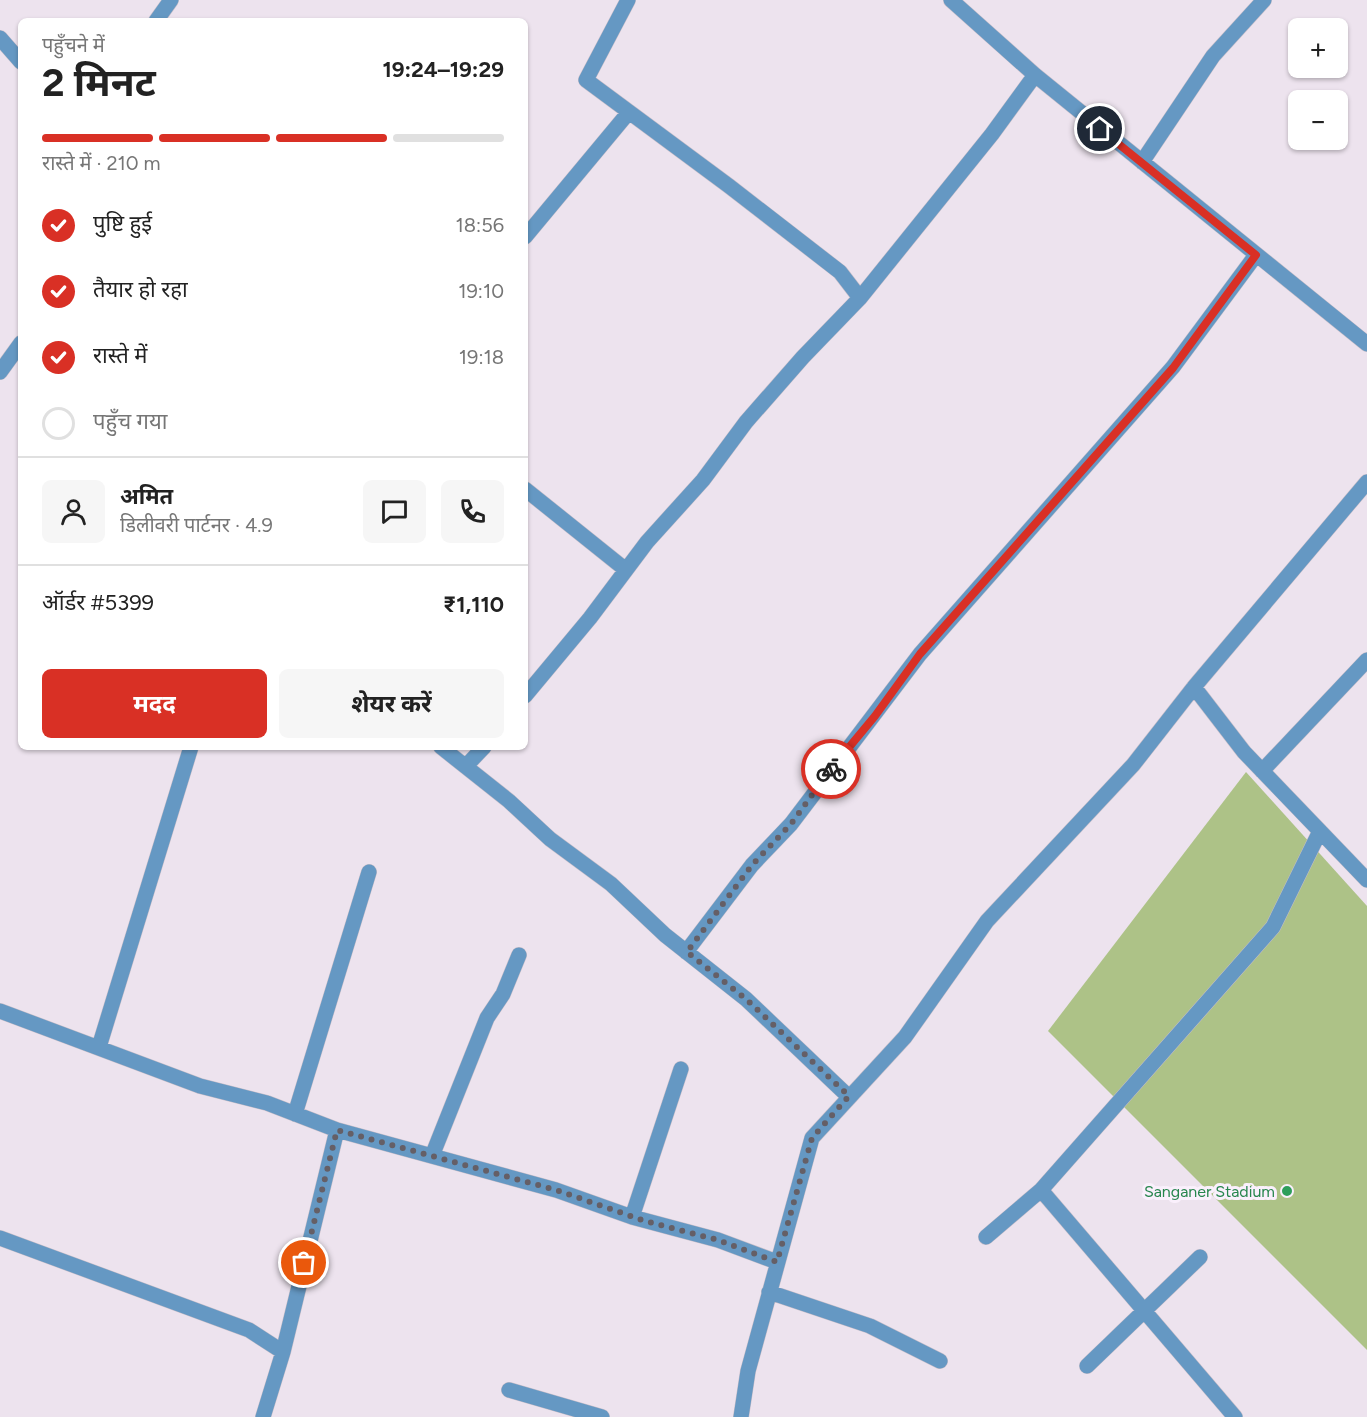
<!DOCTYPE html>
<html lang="hi">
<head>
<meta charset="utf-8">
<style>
  body { margin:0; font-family:Figtree,"Noto Sans Devanagari",sans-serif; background:#f6f6f6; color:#222; height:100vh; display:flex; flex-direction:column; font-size:22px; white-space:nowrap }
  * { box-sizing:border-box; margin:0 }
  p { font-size:20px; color:#767676 }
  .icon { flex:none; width:33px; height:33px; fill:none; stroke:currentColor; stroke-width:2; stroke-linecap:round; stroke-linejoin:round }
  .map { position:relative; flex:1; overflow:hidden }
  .sheet { position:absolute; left:18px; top:18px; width:510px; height:732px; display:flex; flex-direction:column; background:#fff; border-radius:9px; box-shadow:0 2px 4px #0004 }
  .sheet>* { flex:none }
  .buttons { position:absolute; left:1288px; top:18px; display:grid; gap:12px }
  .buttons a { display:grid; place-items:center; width:60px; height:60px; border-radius:9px; background:#fff; box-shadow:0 2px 4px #0004; font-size:30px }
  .pin { position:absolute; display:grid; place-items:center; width:51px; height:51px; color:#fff; margin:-26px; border:3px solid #fff; border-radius:50%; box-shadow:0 2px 6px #0007 }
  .courier { position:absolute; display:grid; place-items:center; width:60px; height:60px; margin:-30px; border:4px solid #d93025; border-radius:50%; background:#fff; color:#222; box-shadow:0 2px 8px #0007 }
  .headline em { font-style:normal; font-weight:700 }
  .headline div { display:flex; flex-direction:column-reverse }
  .headline { display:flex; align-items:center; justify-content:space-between; height:102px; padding:0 24px }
  h1 { font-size:39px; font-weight:700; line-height:45px }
  .bar { display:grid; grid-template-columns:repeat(4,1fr); gap:9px 6px; align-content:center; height:72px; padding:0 24px }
  .bar i { height:8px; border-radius:4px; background:#e0e0e0 }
  .bar .on { background:#d93025 }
  .bar p { grid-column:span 4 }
  .line { display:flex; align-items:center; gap:15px; padding:0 24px; border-top:2px solid #e0e0e0 }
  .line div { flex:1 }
  .round { display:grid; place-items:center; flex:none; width:63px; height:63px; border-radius:9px; background:#f6f6f6 }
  ol { padding:0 24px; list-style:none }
  li { display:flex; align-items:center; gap:18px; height:66px }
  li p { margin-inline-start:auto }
  li .icon { padding:6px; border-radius:50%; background:#d93025; color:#fff; stroke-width:4 }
  li:last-child { color:#767676 }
  li i { width:33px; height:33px; border:3px solid #e0e0e0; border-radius:50% }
  .button { display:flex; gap:12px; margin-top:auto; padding:12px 24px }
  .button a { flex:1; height:69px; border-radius:9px; background:#d93025; color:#fff; font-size:24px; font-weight:700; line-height:69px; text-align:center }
  .button a+a { background:#f6f6f6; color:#222 }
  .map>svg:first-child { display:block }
  .garden { fill:#adc287 }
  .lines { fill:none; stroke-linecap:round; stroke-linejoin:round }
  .minor-casing { stroke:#c7bec8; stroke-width:16 }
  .minor { stroke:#6598c3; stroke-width:15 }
  .done { stroke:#655f66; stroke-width:6; stroke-dasharray:0 10.8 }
  .route { stroke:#d93025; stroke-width:8 }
  .leisure-dot { fill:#2e9e5b; stroke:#faf0fc; stroke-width:2 }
  .labels { text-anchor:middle; stroke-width:6; stroke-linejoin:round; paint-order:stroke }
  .leisure-label { font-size:16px; fill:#27864d; stroke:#faf0fc; text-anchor:end }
</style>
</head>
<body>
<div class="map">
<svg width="1367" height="1417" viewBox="0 0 1367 1417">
  <rect width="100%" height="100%" fill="#ede3ee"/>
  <path class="garden" d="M 1246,772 L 1367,906 L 1367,1350 L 1048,1031 Z"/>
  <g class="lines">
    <g class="minor-casing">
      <path id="minor" d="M 628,0 L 586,80 L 729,186 L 840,272 L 860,298 L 992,134 L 1035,75
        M 951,0 L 1035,75 L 1367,344
        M 156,21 L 171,0
        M 0,38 L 21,62
        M 1142,162 L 1213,56 L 1264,0
        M 525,237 L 629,112
        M 0,372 L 21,343
        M 525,489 L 626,570
        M 1194,687 L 1244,752 L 1367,880
        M 525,696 L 590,618 L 647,542 L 703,480 L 746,422 L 803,357 L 860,298
        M 441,747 L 509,801 L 550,839 L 611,884 L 665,935 L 746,999 L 849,1097
        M 466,766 L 484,747
        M 1262,771 L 1367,660
        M 686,952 L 752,865 L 791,824 L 920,654 L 1173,367 L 1256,255
        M 0,1011 L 200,1086 L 267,1103 L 337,1130 L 556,1190 L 632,1217 L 718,1240 L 777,1262
        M 99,1047 L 191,747
        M 295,1114 L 369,872
        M 432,1156 L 487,1018 L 503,994 L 519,955
        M 632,1217 L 681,1069
        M 986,1237 L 1041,1190
        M 0,1238 L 249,1330 L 283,1352
        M 769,1292 L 870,1326 L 940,1361
        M 1087,1366 L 1200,1257
        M 509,1390 L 602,1417
        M 263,1417 L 283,1352 L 337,1130
        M 741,1417 L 748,1371 L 812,1138 L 905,1037 L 987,921 L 1133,765 L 1194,687 L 1367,482
        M 1235,1417 L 1041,1190 L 1273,927 L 1320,831"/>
    </g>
    <use href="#minor" class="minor"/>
  </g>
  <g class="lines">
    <path class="done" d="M 304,1263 L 337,1130 L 556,1190 L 645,1221 L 718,1240 L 777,1262 L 812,1138 L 849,1096 L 746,999 L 687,952 L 752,865 L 791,824 L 831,769"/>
    <path class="route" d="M 831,769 L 875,716 L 920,654 L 1173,368 L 1256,255 L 1100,129"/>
  </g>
  <circle class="leisure-dot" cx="1287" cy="1191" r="6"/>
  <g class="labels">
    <g class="leisure-label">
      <text x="1275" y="1197">Sanganer Stadium</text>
    </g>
  </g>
</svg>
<div class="buttons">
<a>+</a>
<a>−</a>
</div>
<div class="pin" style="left:304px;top:1263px;background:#ea580c"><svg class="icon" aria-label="bag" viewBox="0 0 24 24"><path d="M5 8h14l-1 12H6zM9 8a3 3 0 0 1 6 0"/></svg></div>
<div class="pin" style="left:1100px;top:129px;background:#1f2937"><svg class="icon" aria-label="home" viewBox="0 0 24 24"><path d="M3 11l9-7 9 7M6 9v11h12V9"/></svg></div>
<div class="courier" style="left:831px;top:769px"><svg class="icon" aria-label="bike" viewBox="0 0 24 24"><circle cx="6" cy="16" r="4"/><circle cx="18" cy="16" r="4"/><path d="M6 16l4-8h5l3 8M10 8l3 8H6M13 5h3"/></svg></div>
<section class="sheet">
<div class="headline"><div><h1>2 मिनट</h1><p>पहुँचने में</p></div><em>19:24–19:29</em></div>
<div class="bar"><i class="on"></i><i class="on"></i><i class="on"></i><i></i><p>रास्ते में · 210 m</p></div>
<ol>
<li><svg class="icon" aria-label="check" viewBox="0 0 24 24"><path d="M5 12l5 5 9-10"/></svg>पुष्टि हुई<p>18:56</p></li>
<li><svg class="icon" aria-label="check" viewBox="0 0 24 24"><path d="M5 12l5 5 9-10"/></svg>तैयार हो रहा<p>19:10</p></li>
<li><svg class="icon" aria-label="check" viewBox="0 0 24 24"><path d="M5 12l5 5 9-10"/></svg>रास्ते में<p>19:18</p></li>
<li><i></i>पहुँच गया</li>
</ol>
<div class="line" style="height:108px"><a class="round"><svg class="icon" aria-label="person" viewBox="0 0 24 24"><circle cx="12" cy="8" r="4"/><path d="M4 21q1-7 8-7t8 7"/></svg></a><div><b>अमित</b><p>डिलीवरी पार्टनर · 4.9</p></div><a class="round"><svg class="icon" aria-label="chat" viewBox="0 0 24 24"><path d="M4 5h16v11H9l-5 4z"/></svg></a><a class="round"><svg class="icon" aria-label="phone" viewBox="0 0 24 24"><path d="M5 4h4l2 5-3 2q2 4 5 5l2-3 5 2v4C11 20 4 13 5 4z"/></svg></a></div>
<div class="line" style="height:78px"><div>ऑर्डर #5399</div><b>₹1,110</b></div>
<div class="button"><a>मदद</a><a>शेयर करें</a></div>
</section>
</div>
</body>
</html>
